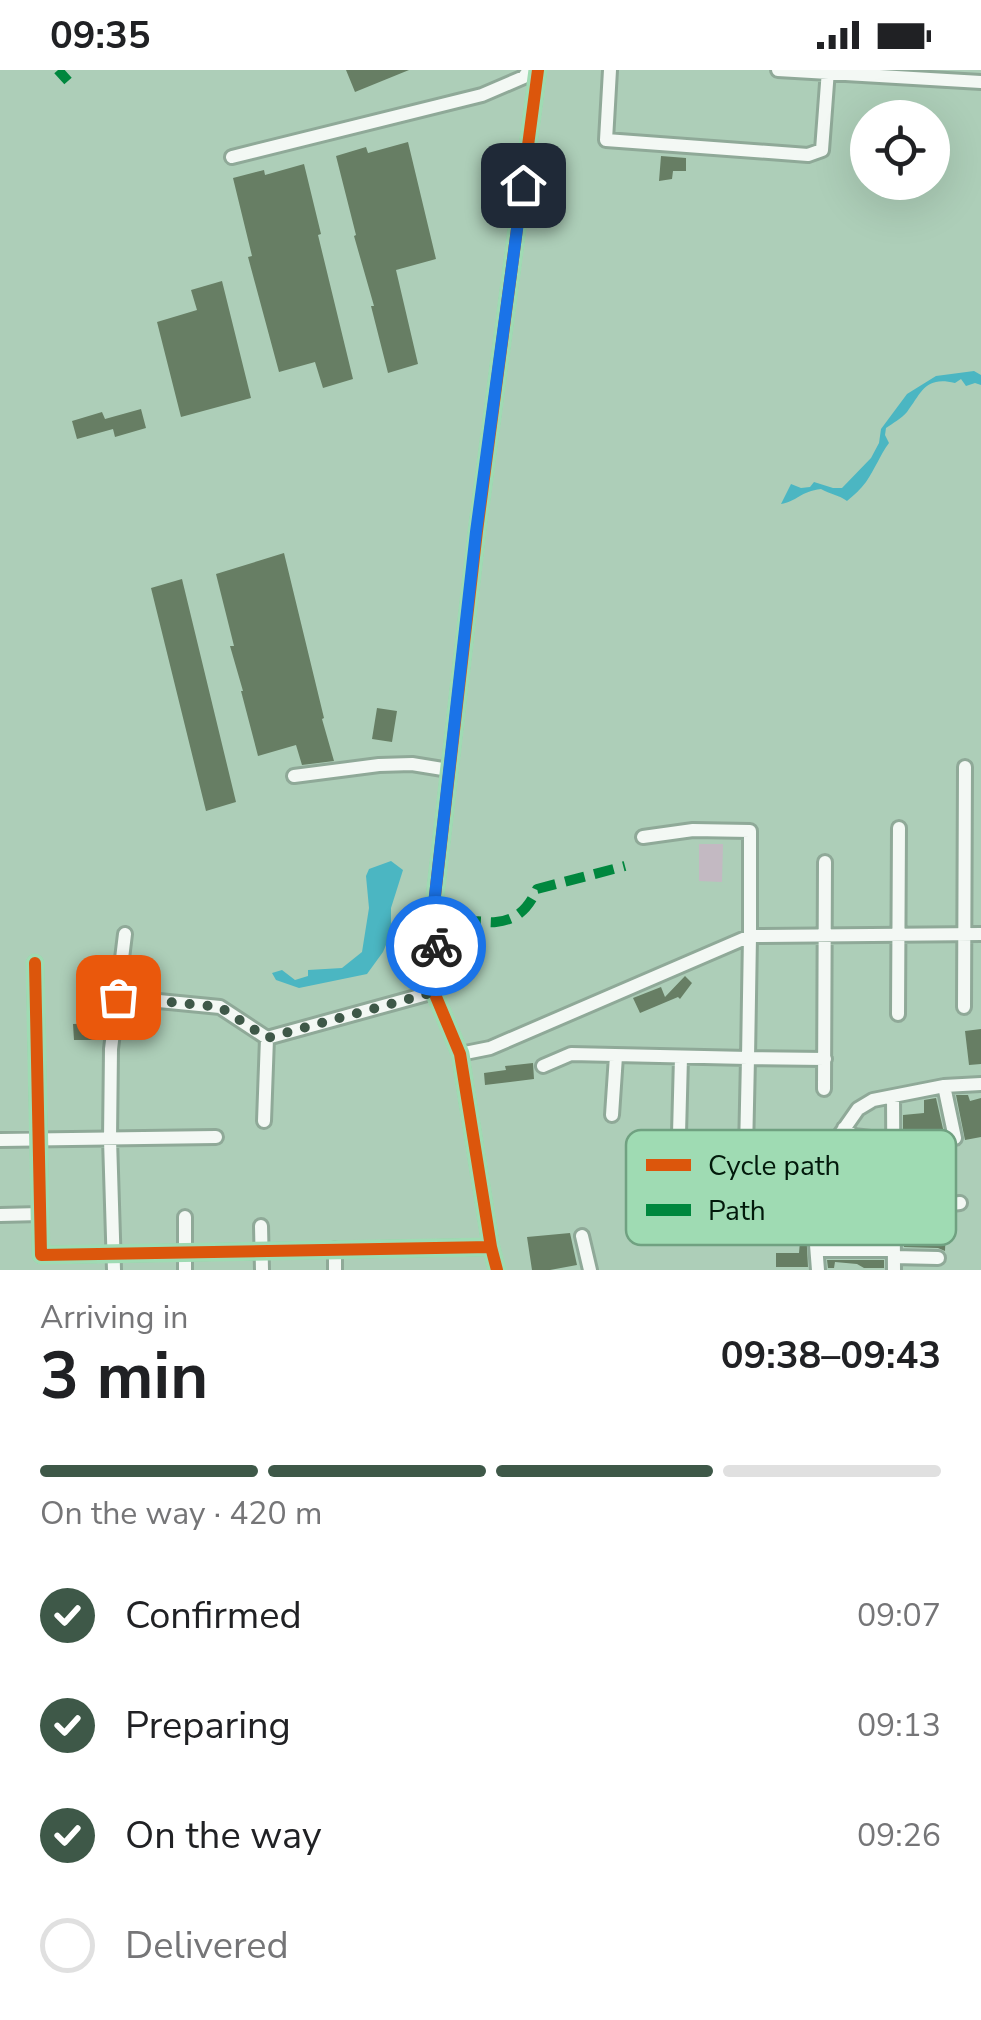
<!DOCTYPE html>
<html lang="en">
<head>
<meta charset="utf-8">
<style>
  body { margin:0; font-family:"Nunito Sans",sans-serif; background:#f2f2f2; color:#202124; height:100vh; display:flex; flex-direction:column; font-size:38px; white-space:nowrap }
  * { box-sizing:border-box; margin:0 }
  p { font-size:32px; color:#757577 }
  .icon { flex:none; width:55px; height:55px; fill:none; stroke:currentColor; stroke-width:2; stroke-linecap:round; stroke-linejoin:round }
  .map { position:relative; height:1200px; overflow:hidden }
  .drawer { display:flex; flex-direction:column; background:#fff; flex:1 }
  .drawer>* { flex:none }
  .tools { position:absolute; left:850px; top:30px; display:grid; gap:20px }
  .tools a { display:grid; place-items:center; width:100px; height:100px; border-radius:50%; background:#fff; box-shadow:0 10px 40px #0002; font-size:50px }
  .pin { position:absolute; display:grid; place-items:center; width:85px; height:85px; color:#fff; margin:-42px; border-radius:20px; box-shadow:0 5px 15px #0006 }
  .courier { position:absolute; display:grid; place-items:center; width:100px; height:100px; margin:-50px; border:8px solid #1a73e8; border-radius:50%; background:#fff; color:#222; box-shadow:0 2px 12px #0007 }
  .headline em { font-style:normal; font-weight:700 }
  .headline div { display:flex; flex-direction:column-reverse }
  .headline { display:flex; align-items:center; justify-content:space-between; height:170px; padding:0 40px }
  h1 { font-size:65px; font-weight:700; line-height:75px }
  .bar { display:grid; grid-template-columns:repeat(4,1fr); gap:15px 10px; align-content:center; height:120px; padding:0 40px }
  .bar i { height:12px; border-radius:8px; background:#e0e0e0 }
  .bar .on { background:#3e5848 }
  .bar p { grid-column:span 4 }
  ol { padding:0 40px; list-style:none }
  li { display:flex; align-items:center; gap:30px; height:110px }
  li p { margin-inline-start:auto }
  li .icon { padding:10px; border-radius:50%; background:#3e5848; color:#fff; stroke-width:4 }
  li:last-child { color:#757577 }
  li i { width:55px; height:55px; border:5px solid #e0e0e0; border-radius:50% }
  .status { display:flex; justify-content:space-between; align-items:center; height:70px; padding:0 50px; background:#fff; direction:ltr }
  .status svg { height:28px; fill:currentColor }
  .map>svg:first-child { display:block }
  .green { fill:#c3b9c2 }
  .water { fill:#4bb6c2 }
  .building { fill:#677e64 }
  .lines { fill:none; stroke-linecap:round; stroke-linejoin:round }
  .minor-casing { stroke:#8fa998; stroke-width:18 }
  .minor { stroke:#f3f8f4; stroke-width:12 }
  .quiet { stroke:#00873e; stroke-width:10; stroke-dasharray:20 10; stroke-linecap:butt }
  .cycleway-casing { stroke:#9fdbb3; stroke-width:19 }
  .cycleway { stroke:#dc560c; stroke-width:12 }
  .done { stroke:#3e5848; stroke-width:10; stroke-dasharray:0 18 }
  .route { stroke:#1a73e8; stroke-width:12 }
  .key { fill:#9fdbb3; stroke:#70a181; stroke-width:2.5 }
  .key-label { font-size:28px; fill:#02190b }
</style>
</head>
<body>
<div class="status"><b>09:35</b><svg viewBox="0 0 49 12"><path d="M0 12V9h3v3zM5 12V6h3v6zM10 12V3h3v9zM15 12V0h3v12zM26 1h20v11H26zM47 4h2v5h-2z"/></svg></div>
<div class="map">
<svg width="981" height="1200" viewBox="0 0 981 1200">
  <rect width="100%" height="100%" fill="#adceb8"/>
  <path class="green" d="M 699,774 L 723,774 L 722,812 L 699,811 Z"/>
  <path class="water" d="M 974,301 L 981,305 L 981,315 L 975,313 L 966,316 L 961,309 L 955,313 C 925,306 922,322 907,342 C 901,349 893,353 886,358 L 885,365 L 889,373 C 880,385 875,399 866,412 C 861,419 854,425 847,431 C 839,425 830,424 821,419 C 801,421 796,432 781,434 L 791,414 L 801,418 L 810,417 L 814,412 L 833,418 L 842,418 L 871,388 L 879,373 L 881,359 L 907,324 L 936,306 Z
    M 391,791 L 403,800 L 391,838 L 391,863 L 383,882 L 367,904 L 299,918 L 276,910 L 272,903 L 282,900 L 295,910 L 308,906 L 308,900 L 342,898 L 362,882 L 369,838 L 366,806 L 369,799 Z"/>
  <path class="building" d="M 346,0 L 409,0 L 355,22 Z
    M 408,72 L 436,189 L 396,200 L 418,294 L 388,303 L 371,236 L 374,236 L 354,166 L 356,165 L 336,86 L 366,77 L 368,83 Z
    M 661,86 L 686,88 L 686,101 L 673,101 L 672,109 L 659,111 Z
    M 304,94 L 321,164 L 318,165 L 353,309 L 323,318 L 315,292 L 279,302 L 248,187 L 252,186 L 233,108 L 264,100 L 265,105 Z
    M 222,211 L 251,328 L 181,347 L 157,252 L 197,240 L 191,220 Z
    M 141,339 L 146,358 L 115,367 L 113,359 L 77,369 L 72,351 L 102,342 L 105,349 Z
    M 284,483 L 324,648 L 322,649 L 334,691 L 302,695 L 296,675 L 258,686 L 241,621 L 243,621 L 230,576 L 234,576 L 216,504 Z
    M 182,509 L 236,732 L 206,741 L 151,518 Z
    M 377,638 L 397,641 L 392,672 L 372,669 Z
    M 685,906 L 692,913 L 680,929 L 678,927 L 640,943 L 633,928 L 661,917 L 665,927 Z
    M 99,953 L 100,970 L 74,970 L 73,954 Z
    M 981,959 L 981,994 L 969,995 L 965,961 Z
    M 533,993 L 534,1009 L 485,1015 L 484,1003 L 506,1000 L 505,996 Z
    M 956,1025 L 968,1025 L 970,1031 L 981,1028 L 981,1067 L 965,1070 Z
    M 936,1028 L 946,1072 L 924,1073 L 926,1098 L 903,1099 L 903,1045 L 924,1043 L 924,1030 Z
    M 925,1147 L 944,1147 L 944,1154 L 946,1154 L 945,1181 L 938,1178 L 904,1177 L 904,1150 Z
    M 801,1160 L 806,1160 L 808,1197 L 776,1197 L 776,1183 L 799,1183 Z
    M 570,1163 L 577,1195 L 550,1200 L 532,1200 L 527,1167 Z
    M 827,1190 L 884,1190 L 884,1198 L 864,1198 L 857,1194 L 835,1192 L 834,1198 L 828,1198 Z"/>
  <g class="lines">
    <g class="minor-casing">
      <path id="minor" d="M 610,0 L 606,70 L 808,85 L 822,80 L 828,0
        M 778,0 L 981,12
        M 232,87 L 482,25 L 524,7 L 529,0
        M 294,706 L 379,695 L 412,694 L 449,700
        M 35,893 L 41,1185 L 491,1177
        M 118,927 L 220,937 L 267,968 L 434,922
        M 964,937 L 965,697
        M 898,944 L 899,758
        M 460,984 L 490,978 L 750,866 L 750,761 L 693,760 L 643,767
        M 825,989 L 748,988 L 750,866 L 981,864
        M 543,996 L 571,984 L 748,988 L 745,1128
        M 944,1016 L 955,1068
        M 824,1019 L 825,792
        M 893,1026 L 894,1200
        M 612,1045 L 616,986
        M 264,1051 L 267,968
        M 844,1058 L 854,1066 L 894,1071
        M 679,1064 L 681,987
        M 0,1070 L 216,1067
        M 895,1141 L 960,1133
        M 816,1143 L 895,1146
        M 0,1145 L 40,1144
        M 185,1147 L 185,1200
        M 261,1156 L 262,1200
        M 582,1166 L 590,1200
        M 335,1179 L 335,1200
        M 817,1180 L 894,1180
        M 894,1187 L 938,1188
        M 114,1200 L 110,1069 L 111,979 L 125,864
        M 497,1200 L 491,1177 L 460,984 L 434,922 L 436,871 L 432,852 L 477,461 L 538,0
        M 818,1200 C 814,1161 814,1119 821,1080 L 837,1069 L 858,1039 L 873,1030 L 944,1016 L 981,1014"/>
    </g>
    <use href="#minor" class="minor"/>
    <path class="quiet" d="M 58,0 L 68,11
      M 436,871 C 447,862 457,855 472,852 C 480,850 488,853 496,852 C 518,850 529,837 537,819 L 625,796"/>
    <g class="cycleway-casing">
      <path id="cycleway" d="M 35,893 L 41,1185 L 491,1177
        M 497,1200 L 491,1177 L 460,984 L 434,922 L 436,871 L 432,852 L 477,461 L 538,0"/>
    </g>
    <use href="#cycleway" class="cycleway"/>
  </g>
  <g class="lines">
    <path class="done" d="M 118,927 L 220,937 L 267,968 L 434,922 L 436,876"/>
    <path class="route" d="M 436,876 L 432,852 L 476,462 L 523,115"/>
  </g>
  <rect x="626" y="1060" width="330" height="115" rx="15" class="key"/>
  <rect x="646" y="1089" width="45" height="12" fill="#dc560c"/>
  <rect x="646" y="1134" width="45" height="12" fill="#00873e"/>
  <g class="key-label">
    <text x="708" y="1105">Cycle path</text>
    <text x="708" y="1150">Path</text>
  </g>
</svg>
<div class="tools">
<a><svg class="icon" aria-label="locate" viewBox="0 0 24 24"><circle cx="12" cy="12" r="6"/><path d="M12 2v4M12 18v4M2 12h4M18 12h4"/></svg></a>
</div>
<div class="pin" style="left:118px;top:927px;background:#ea580c"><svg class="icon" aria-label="bag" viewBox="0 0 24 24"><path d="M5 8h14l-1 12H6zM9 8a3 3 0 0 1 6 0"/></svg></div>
<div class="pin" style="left:523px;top:115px;background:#1f2937"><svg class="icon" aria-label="home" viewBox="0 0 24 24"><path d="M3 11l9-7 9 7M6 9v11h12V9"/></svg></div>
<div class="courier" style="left:436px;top:876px"><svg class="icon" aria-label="bike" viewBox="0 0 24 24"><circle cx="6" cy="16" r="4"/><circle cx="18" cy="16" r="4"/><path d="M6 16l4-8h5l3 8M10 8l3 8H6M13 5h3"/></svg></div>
</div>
<section class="drawer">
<div class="headline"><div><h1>3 min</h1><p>Arriving in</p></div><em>09:38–09:43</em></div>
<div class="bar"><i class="on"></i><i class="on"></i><i class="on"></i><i></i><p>On the way · 420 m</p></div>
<ol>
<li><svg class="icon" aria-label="check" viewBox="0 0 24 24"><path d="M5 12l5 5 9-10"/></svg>Confirmed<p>09:07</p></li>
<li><svg class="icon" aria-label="check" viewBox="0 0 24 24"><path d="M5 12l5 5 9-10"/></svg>Preparing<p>09:13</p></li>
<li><svg class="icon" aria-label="check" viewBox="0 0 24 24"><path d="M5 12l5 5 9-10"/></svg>On the way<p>09:26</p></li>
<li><i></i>Delivered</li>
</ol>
</section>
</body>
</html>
